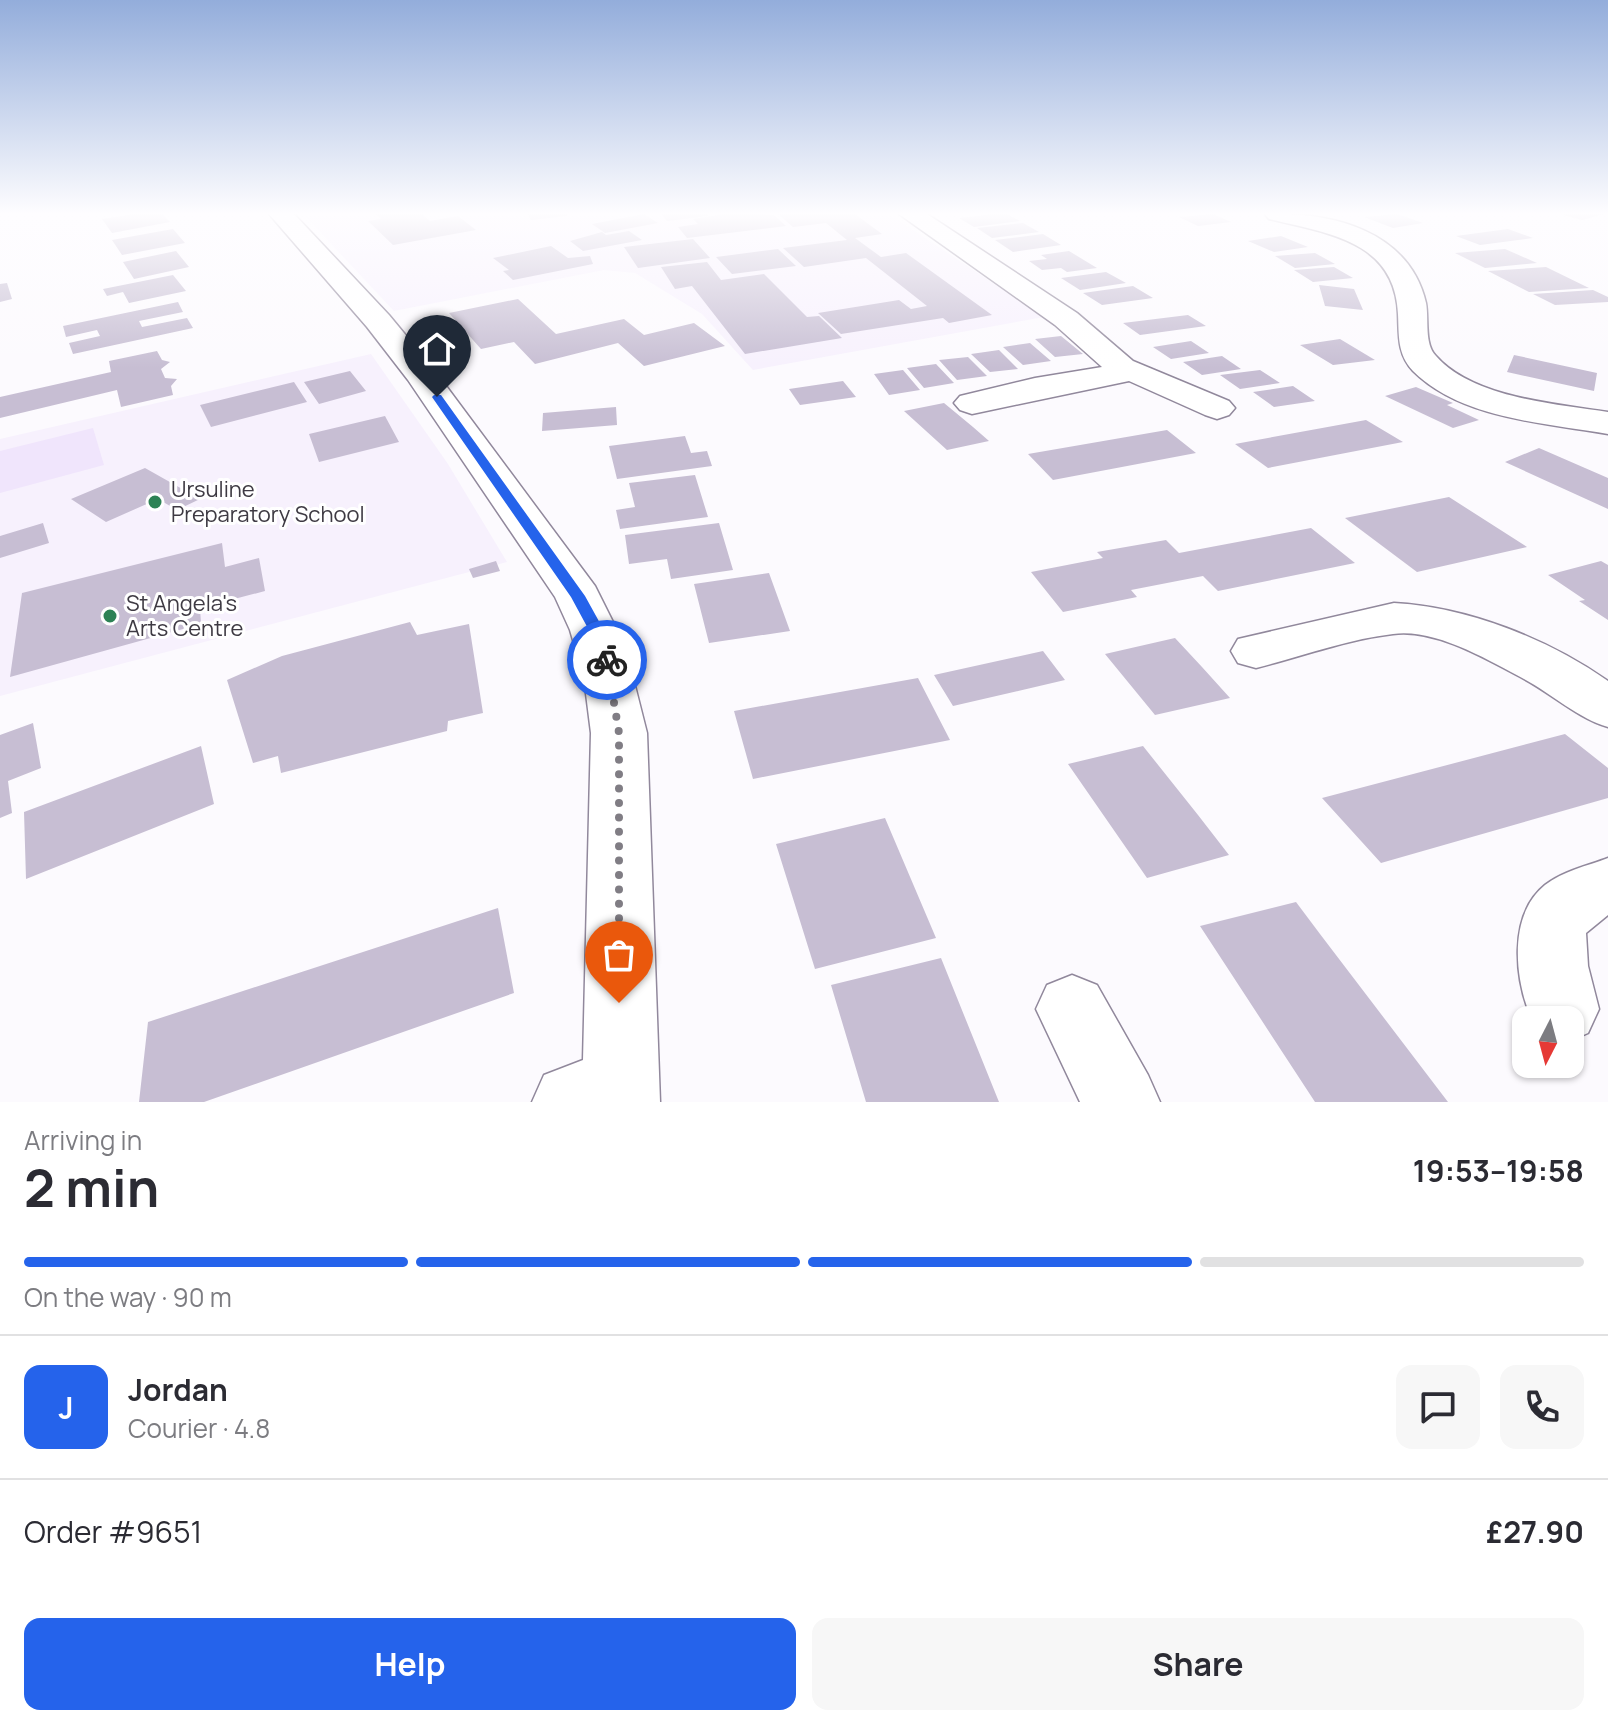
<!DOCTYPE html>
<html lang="en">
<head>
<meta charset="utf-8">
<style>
  body { margin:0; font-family:Manrope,sans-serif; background:#f7f7f7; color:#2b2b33; height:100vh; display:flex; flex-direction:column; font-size:30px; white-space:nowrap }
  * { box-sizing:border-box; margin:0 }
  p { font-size:26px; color:#7c7c81 }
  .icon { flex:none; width:44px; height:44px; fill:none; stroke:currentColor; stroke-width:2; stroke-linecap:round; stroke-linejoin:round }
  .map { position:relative; height:1102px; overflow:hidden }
  .drawer { display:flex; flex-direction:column; background:#fff; flex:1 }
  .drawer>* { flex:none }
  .needle { width:52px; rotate:186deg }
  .tools { position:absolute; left:1512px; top:1006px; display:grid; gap:16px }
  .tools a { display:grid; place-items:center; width:72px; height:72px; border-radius:16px; background:#fff; box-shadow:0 2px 6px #0004; font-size:40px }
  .pin { position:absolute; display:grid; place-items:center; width:68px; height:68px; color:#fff; margin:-82px -34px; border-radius:50% 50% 50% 0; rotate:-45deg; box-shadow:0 0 8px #0007 }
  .pin .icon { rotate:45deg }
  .courier { position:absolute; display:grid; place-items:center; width:80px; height:80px; margin:-40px; border:6px solid #2563eb; border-radius:50%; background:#fff; color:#222; box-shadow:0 2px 10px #0007 }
  .head em { font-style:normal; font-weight:700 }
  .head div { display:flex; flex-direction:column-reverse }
  .head { display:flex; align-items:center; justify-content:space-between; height:136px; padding:0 24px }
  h1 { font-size:52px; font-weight:700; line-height:60px }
  .bar { display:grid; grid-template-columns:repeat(4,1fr); gap:12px 8px; align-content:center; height:96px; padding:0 24px }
  .bar i { height:10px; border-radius:6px; background:#e1e1e2 }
  .bar .active { background:#2563eb }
  .bar p { grid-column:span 4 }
  .line { display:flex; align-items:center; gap:20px; padding:0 24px; border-top:2px solid #e1e1e2 }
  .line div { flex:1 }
  .round { display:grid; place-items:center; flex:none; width:84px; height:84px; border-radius:16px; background:#f7f7f7 }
  .action { display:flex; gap:16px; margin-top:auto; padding:16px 24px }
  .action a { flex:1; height:92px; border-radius:16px; background:#2563eb; color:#fff; font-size:32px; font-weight:700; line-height:92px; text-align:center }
  .action a+a { background:#f7f7f7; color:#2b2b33 }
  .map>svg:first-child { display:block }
  .built { fill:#f7f1fd }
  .green { fill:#f0e5fc }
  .building { fill:#c7bed3 }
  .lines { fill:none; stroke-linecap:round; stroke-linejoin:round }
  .minor-casing { stroke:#91889c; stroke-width:3 }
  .minor { fill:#fff; fill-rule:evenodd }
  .route { fill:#2563eb }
  .done { stroke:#807d84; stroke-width:8; stroke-dasharray:0 14.4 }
  .poi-dot { fill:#2d8255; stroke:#fff; stroke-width:3 }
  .labels { text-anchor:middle; stroke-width:6; stroke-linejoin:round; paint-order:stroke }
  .poi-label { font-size:22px; fill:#3e3a43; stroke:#fff; text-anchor:start }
</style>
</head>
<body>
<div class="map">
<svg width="1608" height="1102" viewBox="0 0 1608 1102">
  <rect width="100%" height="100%" fill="#fcfafe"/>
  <path class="built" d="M 303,214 L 889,214 L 1044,317 L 753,370 L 702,314 L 635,273 L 604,270 L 394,311 Z
    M 371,354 L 448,464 L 507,562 L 0,696 L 0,439 Z"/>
  <path class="green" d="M 93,428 L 104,465 L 0,493 L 0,451 Z"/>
  <path class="building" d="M 134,214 L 162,214 L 170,222 L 112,233 L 102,219 Z
    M 376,214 L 422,214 L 430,221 L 458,216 L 476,230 L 393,245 L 368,221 L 381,219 Z
    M 528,214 L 567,214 L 567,216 L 531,220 Z
    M 644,214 L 658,223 L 605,233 L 592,224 Z
    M 661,214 L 708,214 L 708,216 L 667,221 Z
    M 724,214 L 774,215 L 786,226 L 687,238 L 678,227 L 698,224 L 693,219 Z
    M 778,214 L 855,214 L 882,234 L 855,238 L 881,257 L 906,253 L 992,315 L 949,323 L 943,318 L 841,334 L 818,313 L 899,300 L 911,309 L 927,306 L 866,258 L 804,267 L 783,248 L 847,240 L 826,223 L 793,227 Z
    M 993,214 L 1007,214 L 1020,221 L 974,227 L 959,218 Z
    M 1213,214 L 1231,222 L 1198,226 L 1179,217 Z
    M 1397,214 L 1423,223 L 1393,228 L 1364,217 Z
    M 1604,214 L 1582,220 L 1563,215 L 1563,214 Z
    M 1023,223 L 1039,232 L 992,238 L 977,228 Z
    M 173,229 L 185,243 L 122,255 L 112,240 Z
    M 1508,229 L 1533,238 L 1480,245 L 1456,236 Z
    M 629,231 L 642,240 L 583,251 L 570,241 L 602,232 L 606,235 Z
    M 1043,234 L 1061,245 L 1013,252 L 995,240 Z
    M 1281,236 L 1308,247 L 1274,252 L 1248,241 Z
    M 693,239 L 710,258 L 638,268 L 624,247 Z
    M 551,246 L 568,258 L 590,256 L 593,264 L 513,280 L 503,271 L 509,270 L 493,258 Z
    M 778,249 L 796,266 L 732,274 L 716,257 Z
    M 1505,249 L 1537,263 L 1485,268 L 1455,253 Z
    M 176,251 L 189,267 L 134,279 L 123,262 Z
    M 1069,251 L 1097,268 L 1067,272 L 1061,268 L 1042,270 L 1029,261 L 1047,259 L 1041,255 Z
    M 1315,253 L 1335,264 L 1295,268 L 1275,256 Z
    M 707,262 L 721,280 L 764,274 L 807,317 L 819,316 L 842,338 L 745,354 L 692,286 L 675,289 L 661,267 Z
    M 1334,267 L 1353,278 L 1313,282 L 1294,270 Z
    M 1546,267 L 1589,288 L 1529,292 L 1488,271 Z
    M 1106,272 L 1126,283 L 1080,290 L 1061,278 Z
    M 173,275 L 186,291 L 129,303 L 123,292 L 107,296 L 103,289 Z
    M 7,283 L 12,299 L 0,302 L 0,284 Z
    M 1319,285 L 1354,289 L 1363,310 L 1325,306 Z
    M 1133,286 L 1153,298 L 1102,305 L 1083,293 Z
    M 1593,290 L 1608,297 L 1608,302 L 1555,305 L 1533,294 Z
    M 518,299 L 556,334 L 624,319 L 644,335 L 694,323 L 725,346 L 644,366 L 618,343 L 535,364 L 514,342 L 481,349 L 449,313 Z
    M 178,302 L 183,312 L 139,321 L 142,327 L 187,318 L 193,328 L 73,354 L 69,343 L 100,336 L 97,330 L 66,337 L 63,326 Z
    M 1188,315 L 1206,326 L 1140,335 L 1123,323 Z
    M 1061,336 L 1083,354 L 1055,357 L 1035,339 Z
    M 1340,339 L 1375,360 L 1333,365 L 1300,345 Z
    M 1191,341 L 1209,353 L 1171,359 L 1153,347 Z
    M 1030,343 L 1051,361 L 1023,365 L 1003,347 Z
    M 999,350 L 1018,369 L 990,372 L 971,354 Z
    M 157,351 L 162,360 L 170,362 L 161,369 L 165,378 L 177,379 L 171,386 L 173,395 L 121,407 L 117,390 L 0,418 L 0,397 L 111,372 L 109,361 Z
    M 1514,355 L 1597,373 L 1594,391 L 1507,372 Z
    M 1222,356 L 1241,369 L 1202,375 L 1183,362 Z
    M 968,357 L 987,376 L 957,380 L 939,360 Z
    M 936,364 L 954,383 L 924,388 L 907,368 Z
    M 903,370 L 920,390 L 889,395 L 874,374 Z
    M 1260,370 L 1280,383 L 1240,389 L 1220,375 Z
    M 350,371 L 366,391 L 319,404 L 304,382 Z
    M 843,381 L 856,397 L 800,405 L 789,389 Z
    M 294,382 L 307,402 L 211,427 L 200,405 Z
    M 1293,386 L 1315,401 L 1274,407 L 1253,392 Z
    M 1416,387 L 1453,403 L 1447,405 L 1479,420 L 1453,428 L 1385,396 Z
    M 944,403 L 973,427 L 989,441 L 947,450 L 904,411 Z
    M 616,407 L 617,425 L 542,431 L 543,413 Z
    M 385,416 L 399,442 L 319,462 L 309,434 Z
    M 1366,420 L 1403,442 L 1268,468 L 1235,444 Z
    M 1167,430 L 1196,453 L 1053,480 L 1028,454 Z
    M 685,436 L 691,453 L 707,451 L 712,466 L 617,479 L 609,446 Z
    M 1539,448 L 1608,478 L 1608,509 L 1505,462 Z
    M 145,468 L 200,499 L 177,510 L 158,499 L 106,522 L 71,499 Z
    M 695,475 L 708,517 L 620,529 L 616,510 L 635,507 L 629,483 Z
    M 1449,497 L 1527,547 L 1417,572 L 1345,518 Z
    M 43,523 L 49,543 L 0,558 L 0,536 Z
    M 719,523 L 733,570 L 671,579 L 667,559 L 629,564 L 625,535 Z
    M 1311,528 L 1355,563 L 1218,591 L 1203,576 L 1131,590 L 1137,597 L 1063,612 L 1031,572 L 1103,558 L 1097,552 L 1166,540 L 1179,553 Z
    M 222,543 L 225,567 L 259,558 L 265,591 L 200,608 L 201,624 L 10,677 L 22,593 Z
    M 496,561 L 500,571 L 473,578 L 469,569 Z
    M 1601,561 L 1608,565 L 1608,620 L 1579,601 L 1585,600 L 1548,575 Z
    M 769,573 L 790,631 L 709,643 L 694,584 Z
    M 410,622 L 417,635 L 469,624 L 483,713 L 448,721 L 447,731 L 281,773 L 278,756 L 253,763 L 227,680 L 282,656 Z
    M 1175,638 L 1202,667 L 1230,698 L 1155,715 L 1105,654 Z
    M 1043,651 L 1065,680 L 953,706 L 934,675 Z
    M 918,678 L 950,740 L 753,779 L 734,711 Z
    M 33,723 L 41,768 L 8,781 L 12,813 L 0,818 L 0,735 Z
    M 1565,734 L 1608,768 L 1608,798 L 1381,863 L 1322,798 Z
    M 201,746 L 214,804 L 26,879 L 24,812 Z
    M 1143,746 L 1198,815 L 1229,855 L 1147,878 L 1068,764 Z
    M 885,818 L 936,938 L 815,969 L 776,844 Z
    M 1296,902 L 1320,934 L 1448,1102 L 1315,1102 L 1200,926 Z
    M 498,908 L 514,993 L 204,1102 L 139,1102 L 148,1022 Z
    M 941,958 L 999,1102 L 866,1102 L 831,985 Z"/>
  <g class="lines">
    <g class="minor-casing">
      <path id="minor" d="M 269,214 L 294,214 L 389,315 L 432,367 L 595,586 L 625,646 L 647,733 L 660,1102 L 532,1102 L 544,1075 L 583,1060 L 591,733 L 584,678 L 570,630 L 555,597 L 408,380 L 367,327 Z
        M 899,214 L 927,214 L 1077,313 L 1133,361 L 1229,401 L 1235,408 L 1229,415 L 1217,419 L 1205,415 L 1129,381 L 972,414 L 960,410 L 954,403 L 960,396 L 1035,378 L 1102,367 L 1055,325 Z
        M 1265,214 C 1331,212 1409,230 1426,303 C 1429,319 1424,344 1436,356 C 1473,398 1556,404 1608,412 L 1608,434 C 1545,423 1461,419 1413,371 C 1397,354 1399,335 1398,314 C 1395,240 1326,233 1269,219 Z
        M 1394,603 C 1468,607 1548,639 1608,681 L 1608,727 C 1579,719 1552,694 1524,679 C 1488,660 1435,628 1393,634 C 1348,639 1300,657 1256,668 L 1238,663 L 1231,651 L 1238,639 Z
        M 1608,858 L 1608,915 L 1586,933 L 1588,966 L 1599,1009 L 1588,1033 L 1570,1041 L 1570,1020 L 1532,1020 C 1515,981 1507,916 1545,885 C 1563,871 1587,866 1608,858 Z
        M 1072,975 L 1097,985 L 1148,1075 L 1160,1102 L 1080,1102 L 1036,1009 L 1047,985 Z"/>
    </g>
    <use href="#minor" class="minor"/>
  </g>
  <linearGradient id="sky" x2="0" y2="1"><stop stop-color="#93addb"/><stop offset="0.58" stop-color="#fefdff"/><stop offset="1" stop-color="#fefdff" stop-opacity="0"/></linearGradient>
  <rect width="1608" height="368" fill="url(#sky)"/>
  <path class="route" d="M 434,395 L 441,395 L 585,596 L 606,634 L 614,660 L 612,664 L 601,664 L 591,634 L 571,597 L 432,397 Z"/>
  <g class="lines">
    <path class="done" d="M 607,660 L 619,733 L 619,1003"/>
  </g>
  <g class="poi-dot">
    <circle cx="155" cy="502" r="8"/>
    <circle cx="110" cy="616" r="8"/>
  </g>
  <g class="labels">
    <g class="poi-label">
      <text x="171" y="497">Ursuline<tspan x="171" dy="25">Preparatory School</tspan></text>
      <text x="126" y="611">St Angela's<tspan x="126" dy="25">Arts Centre</tspan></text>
    </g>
  </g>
</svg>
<div class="tools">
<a><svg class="needle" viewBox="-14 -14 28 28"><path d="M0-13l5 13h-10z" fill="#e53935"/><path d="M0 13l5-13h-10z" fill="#7c7c81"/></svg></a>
</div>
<div class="pin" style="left:619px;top:1003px;background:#ea580c"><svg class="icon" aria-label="bag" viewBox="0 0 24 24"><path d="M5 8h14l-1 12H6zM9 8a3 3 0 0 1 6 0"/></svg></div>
<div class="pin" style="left:437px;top:397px;background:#1f2937"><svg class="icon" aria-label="home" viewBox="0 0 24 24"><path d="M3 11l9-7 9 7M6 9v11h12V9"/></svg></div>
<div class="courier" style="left:607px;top:660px"><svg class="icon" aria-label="bike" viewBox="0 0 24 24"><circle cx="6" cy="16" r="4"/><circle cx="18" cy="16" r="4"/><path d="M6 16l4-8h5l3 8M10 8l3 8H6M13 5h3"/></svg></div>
</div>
<section class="drawer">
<div class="head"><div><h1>2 min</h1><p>Arriving in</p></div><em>19:53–19:58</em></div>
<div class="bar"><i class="active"></i><i class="active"></i><i class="active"></i><i></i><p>On the way · 90 m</p></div>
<div class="line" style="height:144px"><b class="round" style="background:#2563eb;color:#fff">J</b><div><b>Jordan</b><p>Courier · 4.8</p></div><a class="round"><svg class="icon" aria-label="chat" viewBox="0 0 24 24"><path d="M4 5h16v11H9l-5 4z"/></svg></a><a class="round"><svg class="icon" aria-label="phone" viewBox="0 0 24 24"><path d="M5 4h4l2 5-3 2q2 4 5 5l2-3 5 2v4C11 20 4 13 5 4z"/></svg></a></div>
<div class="line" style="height:104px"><div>Order #9651</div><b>£27.90</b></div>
<div class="action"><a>Help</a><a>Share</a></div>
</section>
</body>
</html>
